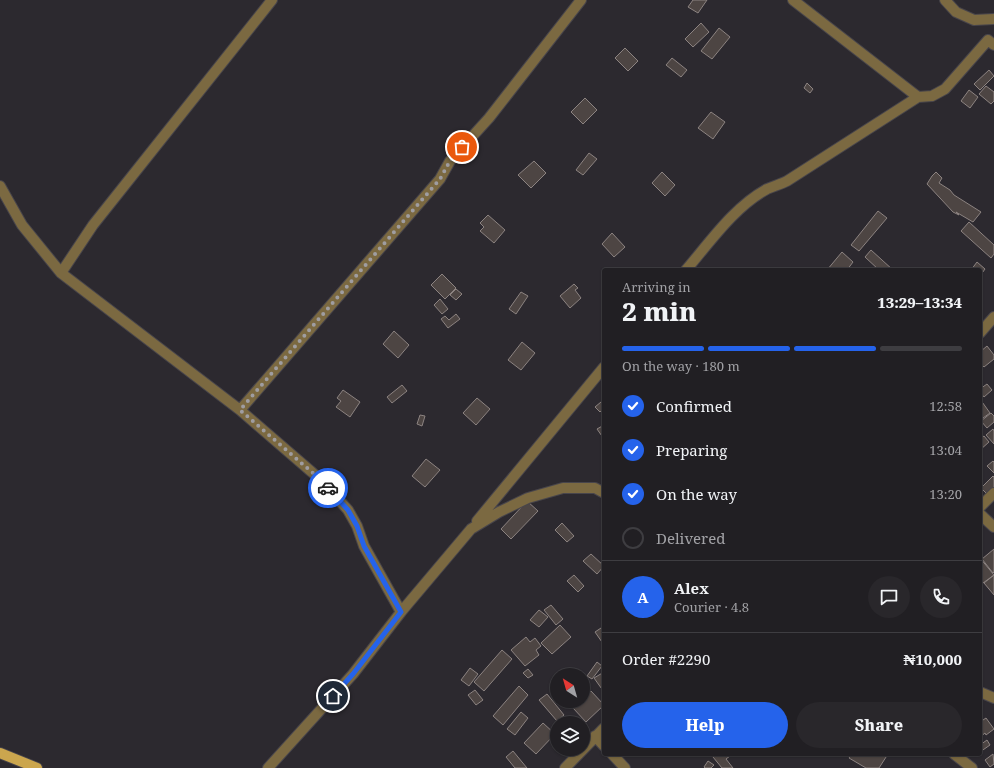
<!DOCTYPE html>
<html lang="en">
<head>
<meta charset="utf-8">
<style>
  body { margin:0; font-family:"Noto Serif",serif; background:#29272b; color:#f1f3f6; height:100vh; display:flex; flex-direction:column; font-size:15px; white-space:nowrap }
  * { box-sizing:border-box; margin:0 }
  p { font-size:13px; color:#a2a2a6 }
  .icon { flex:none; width:22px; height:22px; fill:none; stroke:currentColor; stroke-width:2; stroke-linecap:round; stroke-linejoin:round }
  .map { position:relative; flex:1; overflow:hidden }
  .sheet { position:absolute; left:602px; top:268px; width:380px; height:488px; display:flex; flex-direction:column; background:#211f23; border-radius:4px; box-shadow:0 1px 3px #0004,0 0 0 1px #3e3d41 }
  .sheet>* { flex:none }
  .needle { width:26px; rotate:323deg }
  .controls { position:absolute; left:550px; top:668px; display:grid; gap:8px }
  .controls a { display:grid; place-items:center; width:40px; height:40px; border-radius:50%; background:#211f23; box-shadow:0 1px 3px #0004,0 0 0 1px #3e3d41; font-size:20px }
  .pin { position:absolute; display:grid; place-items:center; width:34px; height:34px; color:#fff; margin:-17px; border:2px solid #fff; border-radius:50%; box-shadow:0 1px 4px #0007 }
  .courier { position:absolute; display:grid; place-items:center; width:40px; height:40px; margin:-20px; border:3px solid #2563eb; border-radius:50%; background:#fff; color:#222; box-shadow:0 1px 5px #0007 }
  .summary em { font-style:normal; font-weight:800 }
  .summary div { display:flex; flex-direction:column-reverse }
  .summary { display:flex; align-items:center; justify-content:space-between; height:68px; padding:0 20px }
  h1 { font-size:26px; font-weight:800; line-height:30px }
  .bar { display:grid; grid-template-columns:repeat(4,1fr); gap:6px 4px; align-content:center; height:48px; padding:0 20px }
  .bar i { height:5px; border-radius:3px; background:#3e3d41 }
  .bar .active { background:#2563eb }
  .bar p { grid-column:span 4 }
  .line { display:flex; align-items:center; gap:10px; padding:0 20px; border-top:1px solid #3e3d41 }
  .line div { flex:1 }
  .round { display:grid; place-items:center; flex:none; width:42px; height:42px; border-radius:21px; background:#29272b }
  ol { padding:0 20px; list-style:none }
  li { display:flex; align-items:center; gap:12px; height:44px }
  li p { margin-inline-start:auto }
  li .icon { padding:4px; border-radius:50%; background:#2563eb; color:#fff; stroke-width:4 }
  li:last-child { color:#a2a2a6 }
  li i { width:22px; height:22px; border:2px solid #3e3d41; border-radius:50% }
  .action { display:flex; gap:8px; margin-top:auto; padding:8px 20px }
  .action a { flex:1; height:46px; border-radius:24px; background:#2563eb; color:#fff; font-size:16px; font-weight:800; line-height:46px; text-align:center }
  .action a+a { background:#29272b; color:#f1f3f6 }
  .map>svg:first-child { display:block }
  .building { fill:#4d4543; stroke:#8c8381 }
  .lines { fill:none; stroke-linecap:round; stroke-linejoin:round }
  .minor-casing { stroke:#48454b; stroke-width:12 }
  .major-casing { stroke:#48454b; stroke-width:12 }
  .minor { stroke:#7b6941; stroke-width:10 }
  .major { stroke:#cba64e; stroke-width:10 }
  .done { stroke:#9f9da1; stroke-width:4; stroke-dasharray:0 7.2 }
  .route { stroke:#2563eb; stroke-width:5 }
</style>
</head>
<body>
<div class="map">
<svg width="994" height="768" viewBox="0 0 994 768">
  <rect width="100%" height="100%" fill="#2c292f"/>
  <path class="building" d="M 693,0 L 707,0 L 698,13 L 688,7 Z
    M 701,23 L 709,32 L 693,47 L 685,39 Z
    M 719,28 L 730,37 L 712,59 L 701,51 Z
    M 625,48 L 638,61 L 628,71 L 615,58 Z
    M 672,58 L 687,70 L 681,77 L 666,65 Z
    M 989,70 L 994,76 L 980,90 L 974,84 Z
    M 807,83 L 813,89 L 810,93 L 804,88 Z
    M 986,86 L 994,92 L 994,101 L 991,104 L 979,94 Z
    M 969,90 L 978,97 L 970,108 L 961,101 Z
    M 585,98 L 597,110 L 583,124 L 571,112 Z
    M 711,112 L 725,122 L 713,139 L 698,128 Z
    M 589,153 L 597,159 L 583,175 L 576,170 Z
    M 534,161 L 546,173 L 531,188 L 518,175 Z
    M 662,172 L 675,185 L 665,196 L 652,183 Z
    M 936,172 L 942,178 L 939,183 L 950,190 L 954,195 L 981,212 L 973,222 L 956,212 L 959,215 L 953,212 L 927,184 L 932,176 Z
    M 878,211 L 887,218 L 859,251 L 851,245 Z
    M 488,215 L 505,230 L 494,243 L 480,231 L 484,227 L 480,223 Z
    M 969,222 L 994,245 L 994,254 L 991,258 L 961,231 Z
    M 612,233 L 625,247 L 614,257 L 602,244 Z
    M 871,250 L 893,270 L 879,270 L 865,257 Z
    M 842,252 L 853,262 L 847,270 L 827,270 Z
    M 977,262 L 985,269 L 980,276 L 980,270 L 971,270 Z
    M 442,274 L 456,288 L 445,299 L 431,285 Z
    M 574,284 L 578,288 L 575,290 L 581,298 L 570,308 L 560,296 Z
    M 456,289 L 462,294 L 456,300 L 450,295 Z
    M 521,292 L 528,296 L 516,314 L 509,309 Z
    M 440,299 L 448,309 L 442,314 L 434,305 Z
    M 456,314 L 460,319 L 448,328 L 441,319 L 445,316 L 449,320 Z
    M 394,331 L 409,345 L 398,358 L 383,344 Z
    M 522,342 L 535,353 L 521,370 L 508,360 Z
    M 987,346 L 994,355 L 994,359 L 984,367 L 980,363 L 980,352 Z
    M 987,384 L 992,390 L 984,397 L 980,392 L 980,389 Z
    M 402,385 L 407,391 L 392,403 L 387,397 Z
    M 343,390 L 360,402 L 350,417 L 336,407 L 341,401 L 337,398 Z
    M 477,398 L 490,409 L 476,425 L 463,413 Z
    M 980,399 L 990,413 L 983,418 L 980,414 Z
    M 601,402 L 604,406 L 604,408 L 600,412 L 595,407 Z
    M 991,413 L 994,416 L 994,422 L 987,428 L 981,421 Z
    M 420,415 L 425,416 L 422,426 L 417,424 Z
    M 604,425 L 604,439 L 597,429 Z
    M 993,429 L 994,431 L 994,444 L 986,435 Z
    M 984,436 L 989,442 L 980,450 L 980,439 Z
    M 426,459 L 440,470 L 425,487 L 412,476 Z
    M 993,461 L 994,462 L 994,473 L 987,466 Z
    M 993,476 L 994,477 L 994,488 L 987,494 L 981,488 Z
    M 527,501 L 538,511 L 511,539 L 501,529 Z
    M 562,523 L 574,536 L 567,542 L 555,530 Z
    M 994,549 L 994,572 L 993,573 L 982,559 Z
    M 591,554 L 604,566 L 597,574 L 583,561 Z
    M 980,558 L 994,575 L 983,583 L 980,579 Z
    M 574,575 L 584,586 L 578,592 L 567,581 Z
    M 994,575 L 994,595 L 984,583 Z
    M 551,605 L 563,619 L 556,625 L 544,610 Z
    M 539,610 L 548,617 L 539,627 L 530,620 Z
    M 560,625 L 571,637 L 552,654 L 541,643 Z
    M 604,626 L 604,645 L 595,632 Z
    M 526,637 L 530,642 L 535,638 L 541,646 L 536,650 L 539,655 L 525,666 L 511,650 Z
    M 502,650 L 512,659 L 484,691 L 474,682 Z
    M 597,662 L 602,666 L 592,679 L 587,676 Z
    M 470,668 L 478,674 L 469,686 L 461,680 Z
    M 528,669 L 533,675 L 528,678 L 523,673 Z
    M 604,672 L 604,692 L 594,678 Z
    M 519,686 L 528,695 L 503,725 L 493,716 Z
    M 475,690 L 483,700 L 476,705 L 468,695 Z
    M 591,691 L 604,705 L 586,722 L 573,708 L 581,701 L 583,701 L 583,699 Z
    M 547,694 L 564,715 L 557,721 L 539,700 Z
    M 521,712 L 528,718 L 515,735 L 507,729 Z
    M 986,718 L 994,729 L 986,735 L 985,733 L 980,737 L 980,722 Z
    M 543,723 L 555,734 L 536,754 L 524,743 Z
    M 987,740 L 990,745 L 980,752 L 980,745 Z
    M 513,751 L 527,768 L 515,768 L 506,757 Z
    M 717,754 L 728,754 L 730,756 L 726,759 L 733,768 L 722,768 L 713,757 Z
    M 852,754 L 888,754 L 879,768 L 866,768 L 849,758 Z
    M 993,754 L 994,764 L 990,767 L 985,760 Z
    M 708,761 L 714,765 L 711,768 L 705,768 L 704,767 Z"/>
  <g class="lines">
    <g class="minor-casing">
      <path id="minor" d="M 793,0 L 918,97 L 932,96 L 945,89 L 988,40 L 994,45
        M 945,0 L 956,12 L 974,20 L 994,19
        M 0,186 L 22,225 L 61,273 L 240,410 L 321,480 L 348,510 L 357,526 L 364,546 L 401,612 L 353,674 L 268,768
        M 686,270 C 710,242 734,207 767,189 C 774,186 781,184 787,181 L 918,97
        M 61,273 L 93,225 L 272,0
        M 980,333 L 994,317
        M 240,410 L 440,179 L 450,161 L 489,118 L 581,0
        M 980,507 L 994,493
        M 980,514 L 994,527
        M 477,521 L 604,367
        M 401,612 L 471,529 L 499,512 L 528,498 L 563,488 L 595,488 L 604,493
        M 980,692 L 994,698
        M 595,736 L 604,746
        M 612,754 L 625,768
        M 954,754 L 972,768
        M 565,768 L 604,728"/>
    </g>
    <g class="major-casing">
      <path id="major" d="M 0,753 L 37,768"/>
    </g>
    <use href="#minor" class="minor"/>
    <use href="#major" class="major"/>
  </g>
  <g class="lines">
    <path class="done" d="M 328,488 L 321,480 L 240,410 L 440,179 L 450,161 L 462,147"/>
    <path class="route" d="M 328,488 L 348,510 L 357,526 L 364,546 L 401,612 L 353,674 L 333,696"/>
  </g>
</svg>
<div class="controls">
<a><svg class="needle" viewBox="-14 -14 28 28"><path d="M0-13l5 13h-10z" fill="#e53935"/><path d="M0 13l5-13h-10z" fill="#a2a2a6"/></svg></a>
<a><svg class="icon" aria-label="layers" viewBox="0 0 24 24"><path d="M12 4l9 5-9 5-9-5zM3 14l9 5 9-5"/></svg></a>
</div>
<div class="pin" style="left:462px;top:147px;background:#ea580c"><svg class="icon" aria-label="bag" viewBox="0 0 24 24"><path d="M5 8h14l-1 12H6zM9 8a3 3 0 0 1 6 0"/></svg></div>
<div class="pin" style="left:333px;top:696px;background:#1f2937"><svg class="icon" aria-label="home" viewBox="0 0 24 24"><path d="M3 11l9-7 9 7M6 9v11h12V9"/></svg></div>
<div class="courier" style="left:328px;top:488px"><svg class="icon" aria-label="car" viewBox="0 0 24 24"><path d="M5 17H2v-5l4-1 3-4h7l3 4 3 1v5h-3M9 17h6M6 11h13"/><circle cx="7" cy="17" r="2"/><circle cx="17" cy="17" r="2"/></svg></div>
<section class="sheet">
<div class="summary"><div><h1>2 min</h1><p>Arriving in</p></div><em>13:29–13:34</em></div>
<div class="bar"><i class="active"></i><i class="active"></i><i class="active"></i><i></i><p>On the way · 180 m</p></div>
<ol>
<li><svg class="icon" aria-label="check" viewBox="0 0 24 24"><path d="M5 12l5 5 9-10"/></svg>Confirmed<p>12:58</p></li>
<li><svg class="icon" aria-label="check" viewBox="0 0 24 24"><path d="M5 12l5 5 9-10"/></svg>Preparing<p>13:04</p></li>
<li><svg class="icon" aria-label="check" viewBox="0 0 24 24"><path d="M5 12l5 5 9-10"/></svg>On the way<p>13:20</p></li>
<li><i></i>Delivered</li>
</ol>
<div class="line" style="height:72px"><b class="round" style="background:#2563eb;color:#fff">A</b><div><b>Alex</b><p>Courier · 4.8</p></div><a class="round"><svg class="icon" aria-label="chat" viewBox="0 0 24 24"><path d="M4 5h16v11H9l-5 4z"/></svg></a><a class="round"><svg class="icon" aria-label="phone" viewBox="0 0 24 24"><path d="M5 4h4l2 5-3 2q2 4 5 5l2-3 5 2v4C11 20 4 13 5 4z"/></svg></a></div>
<div class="line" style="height:52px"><div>Order #2290</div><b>₦10,000</b></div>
<div class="action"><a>Help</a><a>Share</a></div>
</section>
</div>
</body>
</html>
